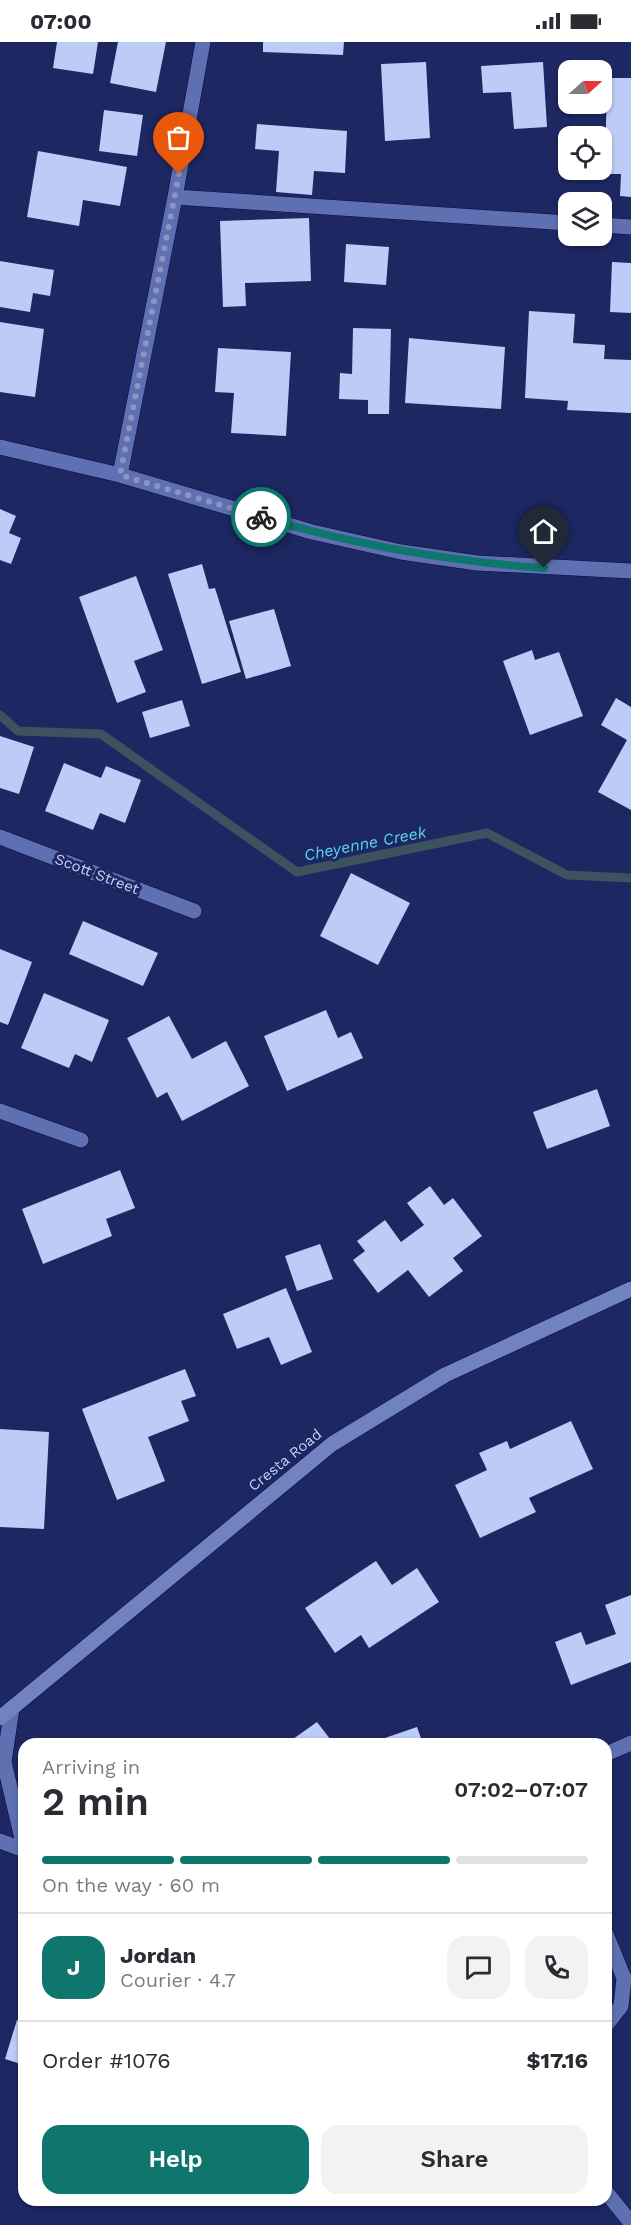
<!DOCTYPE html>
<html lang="en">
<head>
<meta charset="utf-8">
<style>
  body { margin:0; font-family:"Work Sans",sans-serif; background:#f2f2f3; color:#2b2b33; height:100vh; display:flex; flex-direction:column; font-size:22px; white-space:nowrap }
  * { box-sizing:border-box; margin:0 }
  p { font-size:20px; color:#7c7c81 }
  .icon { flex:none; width:33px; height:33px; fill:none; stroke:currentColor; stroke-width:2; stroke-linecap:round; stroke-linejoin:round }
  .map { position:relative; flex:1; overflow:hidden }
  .side { position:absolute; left:18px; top:1696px; width:594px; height:468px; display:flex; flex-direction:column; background:#fff; border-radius:18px; box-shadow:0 2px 4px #0004 }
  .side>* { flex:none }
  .needle { width:39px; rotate:69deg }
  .tools { position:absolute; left:558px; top:18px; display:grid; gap:12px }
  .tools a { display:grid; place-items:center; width:54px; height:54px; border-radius:12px; background:#fff; box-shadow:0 2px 4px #0004; font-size:30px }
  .pin { position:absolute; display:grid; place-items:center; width:51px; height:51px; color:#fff; margin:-62px -26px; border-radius:50% 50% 50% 0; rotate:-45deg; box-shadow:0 0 6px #0007 }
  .pin .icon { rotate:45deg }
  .courier { position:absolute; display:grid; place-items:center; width:60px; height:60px; margin:-30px; border:4px solid #0f766e; border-radius:50%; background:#fff; color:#222; box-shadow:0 2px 8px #0007 }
  .summary em { font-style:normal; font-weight:600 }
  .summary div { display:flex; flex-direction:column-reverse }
  .summary { display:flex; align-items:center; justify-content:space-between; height:102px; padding:0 24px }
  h1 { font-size:39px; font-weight:600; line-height:45px }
  .bar { display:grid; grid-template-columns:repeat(4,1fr); gap:9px 6px; align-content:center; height:72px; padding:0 24px }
  .bar i { height:8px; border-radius:4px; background:#e1e1e2 }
  .bar .active { background:#0f766e }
  .bar p { grid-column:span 4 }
  .line { display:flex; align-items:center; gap:15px; padding:0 24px; border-top:2px solid #e1e1e2 }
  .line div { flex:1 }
  .round { display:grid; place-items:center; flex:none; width:63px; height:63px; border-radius:18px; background:#f2f2f3 }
  .primary-button { display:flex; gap:12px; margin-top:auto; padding:12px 24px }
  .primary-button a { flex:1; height:69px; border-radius:18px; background:#0f766e; color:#fff; font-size:24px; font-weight:600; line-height:69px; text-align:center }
  .primary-button a+a { background:#f2f2f3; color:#2b2b33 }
  .status { display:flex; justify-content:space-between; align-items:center; height:42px; padding:0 30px; background:#fff; direction:ltr }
  .status svg { height:16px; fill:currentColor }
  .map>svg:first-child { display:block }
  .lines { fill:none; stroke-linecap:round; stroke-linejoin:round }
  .stream { stroke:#3d525f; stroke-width:9 }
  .building { fill:#bdcbf7 }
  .minor-casing { stroke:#090a44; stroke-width:16 }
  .major-casing { stroke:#090a44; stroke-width:16 }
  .minor { stroke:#5f70b2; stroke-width:15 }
  .major { stroke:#7182c1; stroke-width:15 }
  .done { stroke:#8a96c2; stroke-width:6; stroke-dasharray:0 10.8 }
  .route { stroke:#0f766e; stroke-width:8 }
  .labels { text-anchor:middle; stroke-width:6; stroke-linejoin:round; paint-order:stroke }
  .street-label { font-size:15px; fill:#c5d1f5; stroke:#1d2762 }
  .water-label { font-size:16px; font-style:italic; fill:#59d6ed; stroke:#1d2762 }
</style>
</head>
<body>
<div class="status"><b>07:00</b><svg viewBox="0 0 49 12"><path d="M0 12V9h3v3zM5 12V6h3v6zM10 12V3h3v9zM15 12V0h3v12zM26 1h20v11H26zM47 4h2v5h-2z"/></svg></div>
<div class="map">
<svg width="631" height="2183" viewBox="0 0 631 2183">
  <rect width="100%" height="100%" fill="#1d2762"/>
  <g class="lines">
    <path class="stream" d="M 0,673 L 18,689 L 101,692 L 297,830 L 487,791 L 567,833 L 631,836"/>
  </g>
  <path class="building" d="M 57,0 L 98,0 L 93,32 L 53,26 Z
    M 118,0 L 166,0 L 156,50 L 110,41 Z
    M 263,0 L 344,0 L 343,13 L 263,10 Z
    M 426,20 L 430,96 L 385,99 L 381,22 Z
    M 543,20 L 547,85 L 514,87 L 511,50 L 483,51 L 481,24 Z
    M 607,36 L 631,36 L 631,155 L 620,154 L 621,132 L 605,132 Z
    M 104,68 L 143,73 L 137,114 L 99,109 Z
    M 257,82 L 347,89 L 345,131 L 314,129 L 312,153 L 276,150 L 279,109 L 255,107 Z
    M 38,109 L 127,125 L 120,164 L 83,158 L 79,184 L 27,175 Z
    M 309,176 L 311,239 L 245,241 L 246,264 L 223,265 L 220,179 Z
    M 346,202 L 389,205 L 386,243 L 344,240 Z
    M 0,219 L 54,228 L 50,254 L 33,251 L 30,270 L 0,265 Z
    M 612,220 L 631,221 L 631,271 L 610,270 Z
    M 529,269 L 575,272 L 573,301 L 605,303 L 604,317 L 631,318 L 631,371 L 567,368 L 568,359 L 525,356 Z
    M 0,280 L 44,287 L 35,355 L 0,350 Z
    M 353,286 L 391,287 L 389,372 L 368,372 L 368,358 L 339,357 L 340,331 L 352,332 Z
    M 409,296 L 505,305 L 501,367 L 405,361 Z
    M 218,306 L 291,310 L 286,394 L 231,391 L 234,351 L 215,350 Z
    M 0,467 L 16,474 L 9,491 L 21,496 L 11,522 L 0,518 Z
    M 202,522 L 209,547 L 215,546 L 241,630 L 202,642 L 168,532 Z
    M 136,534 L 163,608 L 134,619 L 146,650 L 117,661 L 79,555 Z
    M 274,567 L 291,624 L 246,637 L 229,579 Z
    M 532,608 L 535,618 L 559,610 L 583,674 L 530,693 L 503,619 Z
    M 616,656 L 631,665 L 631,768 L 598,750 L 627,698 L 601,683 Z
    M 182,658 L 190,684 L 150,696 L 142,670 Z
    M 0,694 L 34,705 L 19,752 L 0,746 Z
    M 64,721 L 101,736 L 106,724 L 141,738 L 125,781 L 100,771 L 93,788 L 45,769 Z
    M 351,831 L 410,861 L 378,923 L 320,894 Z
    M 83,879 L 158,911 L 143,944 L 69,912 Z
    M 0,907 L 32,920 L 8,983 L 0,980 Z
    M 44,951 L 109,978 L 92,1020 L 75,1012 L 69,1026 L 21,1006 Z
    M 326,968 L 338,996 L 351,990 L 363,1016 L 287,1049 L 264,994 Z
    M 169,974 L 192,1017 L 226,999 L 249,1044 L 182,1079 L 167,1050 L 157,1056 L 127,996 Z
    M 597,1047 L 610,1084 L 547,1107 L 533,1070 Z
    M 120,1128 L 135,1166 L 106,1177 L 112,1194 L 43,1222 L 22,1167 Z
    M 430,1144 L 444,1163 L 453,1156 L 482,1194 L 453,1216 L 463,1229 L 429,1255 L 408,1228 L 378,1251 L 353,1218 L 365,1209 L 357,1199 L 385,1178 L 401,1200 L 424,1183 L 407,1161 Z
    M 320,1202 L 333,1237 L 297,1249 L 285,1214 Z
    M 286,1246 L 312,1310 L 281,1323 L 269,1295 L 237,1307 L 223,1272 Z
    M 185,1327 L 196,1354 L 181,1359 L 189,1379 L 148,1395 L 165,1439 L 117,1458 L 82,1367 Z
    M 571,1379 L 593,1427 L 529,1456 L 536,1470 L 480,1496 L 455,1443 L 487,1428 L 479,1411 L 507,1399 L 510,1407 Z
    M 0,1387 L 49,1390 L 44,1487 L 0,1485 Z
    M 376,1519 L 392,1543 L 417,1526 L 439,1560 L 369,1606 L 361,1593 L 335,1611 L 305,1566 Z
    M 631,1553 L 631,1620 L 571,1643 L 555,1600 L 581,1590 L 586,1603 L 616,1592 L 605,1563 Z
    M 317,1680 L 334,1702 L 286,1702 Z
    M 417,1685 L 423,1702 L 384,1702 L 382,1697 Z
    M 17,1978 L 24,1980 L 24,2023 L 5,2017 Z"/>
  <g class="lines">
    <g class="minor-casing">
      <path id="minor" d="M 175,155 L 568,181
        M 602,183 L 631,185
        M 0,405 L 120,433 L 312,490 L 401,510 L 477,521 L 631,529
        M 120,433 L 175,155 L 203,0
        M 0,795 L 194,869
        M 0,1069 L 81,1098
        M 12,1666 L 4,1720 L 24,1805
        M 606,1712 L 631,1701
        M 0,1799 L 24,1808
        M 606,1892 L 624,1936 L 621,1964 L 606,1983
        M 606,2150 L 631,2181"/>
    </g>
    <g class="major-casing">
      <path id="major" d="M 0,1676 L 332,1402 L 445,1333 L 631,1247"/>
    </g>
    <use href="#minor" class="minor"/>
    <use href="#major" class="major"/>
  </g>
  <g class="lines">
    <path class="done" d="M 179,132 L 120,433 L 261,475"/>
    <path class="route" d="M 261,475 C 354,503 447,519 544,526"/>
  </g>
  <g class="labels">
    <g class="street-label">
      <text transform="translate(97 832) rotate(21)" y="5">Scott Street</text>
      <text transform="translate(285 1418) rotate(-39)" y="5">Cresta Road</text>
    </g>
    <g class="water-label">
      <text transform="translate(365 801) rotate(-11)" y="6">Cheyenne Creek</text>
    </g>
  </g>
</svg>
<div class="tools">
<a><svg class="needle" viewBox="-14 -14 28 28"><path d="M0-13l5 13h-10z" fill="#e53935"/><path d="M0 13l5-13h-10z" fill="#7c7c81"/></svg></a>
<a><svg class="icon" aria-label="locate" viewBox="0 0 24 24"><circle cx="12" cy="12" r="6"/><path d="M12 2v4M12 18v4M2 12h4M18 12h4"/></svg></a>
<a><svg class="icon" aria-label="layers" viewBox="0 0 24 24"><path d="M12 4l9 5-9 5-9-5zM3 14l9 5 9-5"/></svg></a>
</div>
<div class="pin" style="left:179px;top:132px;background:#ea580c"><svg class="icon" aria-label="bag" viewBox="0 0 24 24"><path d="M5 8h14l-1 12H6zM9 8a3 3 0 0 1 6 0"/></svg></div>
<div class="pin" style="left:544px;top:526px;background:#1f2937"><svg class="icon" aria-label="home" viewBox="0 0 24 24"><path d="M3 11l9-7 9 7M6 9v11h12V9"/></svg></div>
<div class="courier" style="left:261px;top:475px"><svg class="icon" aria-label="bike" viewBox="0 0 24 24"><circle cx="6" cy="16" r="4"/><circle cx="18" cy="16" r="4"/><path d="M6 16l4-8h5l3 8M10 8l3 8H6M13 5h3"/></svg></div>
<section class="side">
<div class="summary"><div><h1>2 min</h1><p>Arriving in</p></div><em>07:02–07:07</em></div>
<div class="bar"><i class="active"></i><i class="active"></i><i class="active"></i><i></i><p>On the way · 60 m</p></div>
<div class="line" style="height:108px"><b class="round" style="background:#0f766e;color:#fff">J</b><div><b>Jordan</b><p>Courier · 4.7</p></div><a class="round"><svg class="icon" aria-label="chat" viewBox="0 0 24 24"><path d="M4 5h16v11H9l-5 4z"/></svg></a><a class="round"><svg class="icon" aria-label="phone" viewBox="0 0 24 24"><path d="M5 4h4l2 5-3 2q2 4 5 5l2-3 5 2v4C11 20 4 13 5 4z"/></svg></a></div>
<div class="line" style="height:78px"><div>Order #1076</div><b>$17.16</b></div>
<div class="primary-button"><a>Help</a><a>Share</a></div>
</section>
</div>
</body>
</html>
